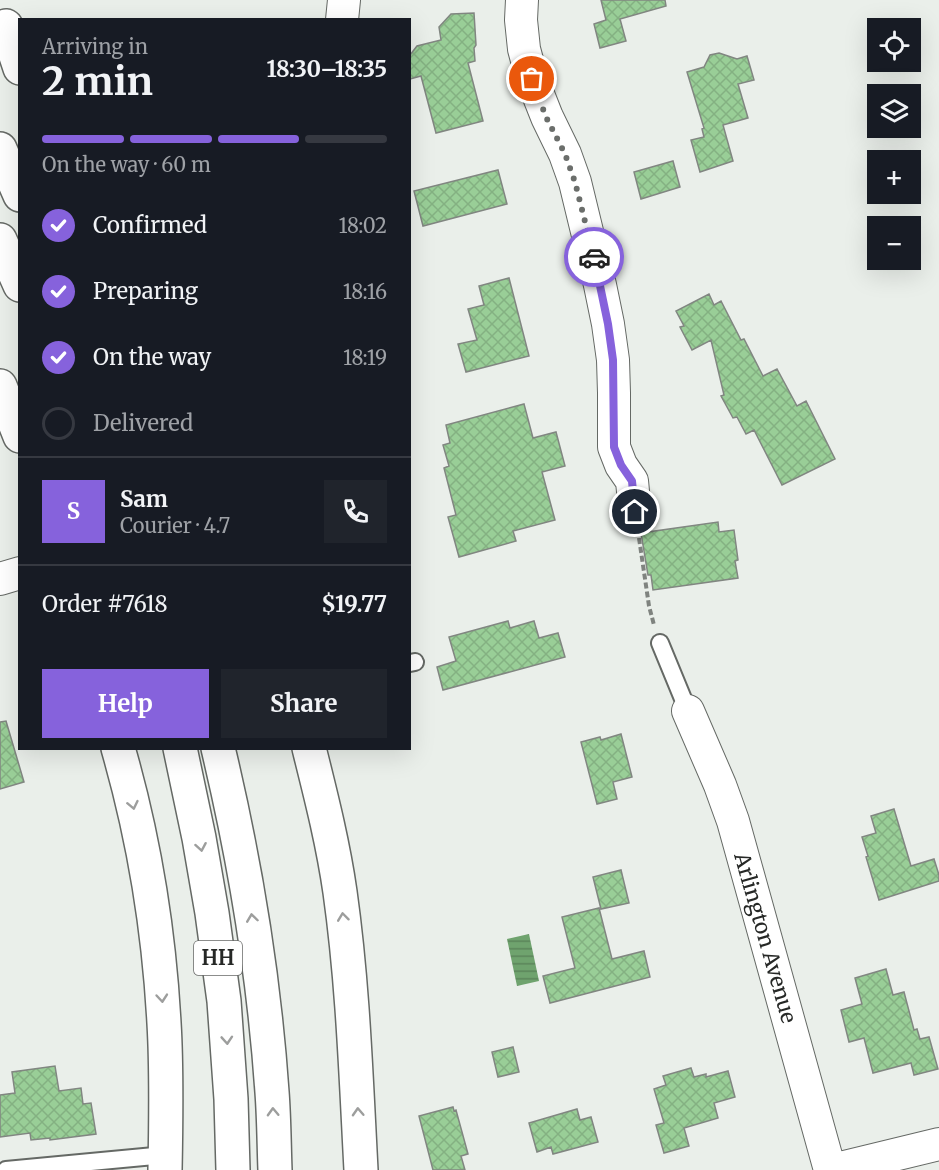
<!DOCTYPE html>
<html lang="en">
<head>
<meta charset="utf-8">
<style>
  body { margin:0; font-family:Merriweather,serif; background:#20242c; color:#f1f3f6; height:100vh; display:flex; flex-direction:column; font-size:22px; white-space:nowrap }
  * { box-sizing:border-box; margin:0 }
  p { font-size:20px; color:#9ea1a6 }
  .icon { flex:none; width:33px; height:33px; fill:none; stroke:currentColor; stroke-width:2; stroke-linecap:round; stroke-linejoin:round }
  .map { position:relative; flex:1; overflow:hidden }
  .side { position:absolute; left:18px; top:18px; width:393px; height:732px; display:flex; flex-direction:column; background:#171b24; border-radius:0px; box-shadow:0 6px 24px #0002 }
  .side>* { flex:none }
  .buttons { position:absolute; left:867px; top:18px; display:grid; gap:12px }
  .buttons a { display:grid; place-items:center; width:54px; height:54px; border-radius:0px; background:#171b24; box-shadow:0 6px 24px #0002; font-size:30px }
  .pin { position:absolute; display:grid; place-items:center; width:51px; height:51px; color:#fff; margin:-26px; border:3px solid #fff; border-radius:50%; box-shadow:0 2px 6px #0007 }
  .courier { position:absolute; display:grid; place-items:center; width:60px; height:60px; margin:-30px; border:4px solid #8662dc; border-radius:50%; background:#fff; color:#222; box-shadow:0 2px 8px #0007 }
  .headline em { font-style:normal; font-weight:700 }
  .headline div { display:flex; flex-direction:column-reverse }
  .headline { display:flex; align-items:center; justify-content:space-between; height:102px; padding:0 24px }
  h1 { font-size:39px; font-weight:700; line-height:45px }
  .bar { display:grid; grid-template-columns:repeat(4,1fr); gap:9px 6px; align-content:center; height:72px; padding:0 24px }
  .bar i { height:8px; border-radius:4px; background:#363941 }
  .bar .current { background:#8662dc }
  .bar p { grid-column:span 4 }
  .line { display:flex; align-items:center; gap:15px; padding:0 24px; border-top:2px solid #363941 }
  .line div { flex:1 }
  .round { display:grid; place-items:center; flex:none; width:63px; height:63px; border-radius:0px; background:#20242c }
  ol { padding:0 24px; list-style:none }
  li { display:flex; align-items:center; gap:18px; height:66px }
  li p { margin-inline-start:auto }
  li .icon { padding:6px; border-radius:50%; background:#8662dc; color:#fff; stroke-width:4 }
  li:last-child { color:#9ea1a6 }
  li i { width:33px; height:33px; border:3px solid #363941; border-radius:50% }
  .button { display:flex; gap:12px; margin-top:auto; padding:12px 24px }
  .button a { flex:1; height:69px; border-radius:0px; background:#8662dc; color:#fff; font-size:24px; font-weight:700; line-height:69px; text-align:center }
  .button a+a { background:#20242c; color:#f1f3f6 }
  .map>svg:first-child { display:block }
  .water { fill:url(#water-rules) }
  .building { fill:url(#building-cross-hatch); stroke:#818681; stroke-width:1.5 }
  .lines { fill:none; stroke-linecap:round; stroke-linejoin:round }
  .lane-casing { stroke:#656965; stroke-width:20 }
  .street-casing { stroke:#656965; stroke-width:34 }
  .secondary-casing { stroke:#656965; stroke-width:36 }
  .highway-casing { stroke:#656965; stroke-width:36 }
  .path { stroke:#7f837f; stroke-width:4; stroke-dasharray:6 3; stroke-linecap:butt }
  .lane { stroke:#fff; stroke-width:16 }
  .street { stroke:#fff; stroke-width:32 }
  .secondary { stroke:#fff; stroke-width:33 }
  .highway { stroke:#fff; stroke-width:33 }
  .oneway { stroke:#9d9e9d }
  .done { stroke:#6b6e6b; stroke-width:6; stroke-dasharray:0 10.8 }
  .route { stroke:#8662dc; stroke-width:8 }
  .labels { text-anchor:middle; stroke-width:4.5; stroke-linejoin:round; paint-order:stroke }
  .shield { fill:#fff; stroke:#676867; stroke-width:1.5 }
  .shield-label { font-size:20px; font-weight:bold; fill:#262826 }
  .street-label { font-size:21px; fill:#262826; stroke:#fff }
</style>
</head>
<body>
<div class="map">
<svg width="939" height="1170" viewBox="0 0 939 1170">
  <defs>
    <pattern id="water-rules" width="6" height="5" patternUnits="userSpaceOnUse" patternTransform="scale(1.5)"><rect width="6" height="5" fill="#6fa36e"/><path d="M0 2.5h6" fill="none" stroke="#5b855a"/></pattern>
    <pattern id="building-cross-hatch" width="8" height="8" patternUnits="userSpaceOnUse" patternTransform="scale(1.5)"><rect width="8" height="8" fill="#99ce97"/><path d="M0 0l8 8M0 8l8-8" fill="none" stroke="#84b182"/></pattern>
  </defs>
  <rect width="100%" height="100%" fill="#eaefea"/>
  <path class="water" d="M 529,934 L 539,981 L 517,986 L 507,939 Z"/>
  <path class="building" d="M 601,0 L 665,0 L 666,6 L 620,19 L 626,41 L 600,48 L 594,24 L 606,20 Z
    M 474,13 L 476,45 L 474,48 L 475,61 L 468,63 L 483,121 L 436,133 L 421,76 L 410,79 L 410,55 L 417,46 L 441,40 L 439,27 L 451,14 Z
    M 719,53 L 737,59 L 747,56 L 754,80 L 738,84 L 748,118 L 723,125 L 733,161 L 700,172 L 691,140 L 704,137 L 702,129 L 704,128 L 687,72 L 704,67 L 710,55 Z
    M 673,161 L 680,187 L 641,199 L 634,172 Z
    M 498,170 L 507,204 L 423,226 L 414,191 Z
    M 509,278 L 529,356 L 466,372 L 458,344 L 477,340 L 468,309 L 484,305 L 479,286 Z
    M 709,294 L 714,305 L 721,301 L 741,340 L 744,339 L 763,376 L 777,369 L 797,406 L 806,401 L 835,459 L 782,485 L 754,430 L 746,434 L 737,417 L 733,418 L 721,396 L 724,395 L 711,340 L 692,350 L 680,327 L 684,326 L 676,311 Z
    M 524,404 L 533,438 L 556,432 L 565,466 L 542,472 L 555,520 L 513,531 L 516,541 L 459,557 L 448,517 L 456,515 L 444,468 L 449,466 L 443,445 L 450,443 L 446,425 Z
    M 718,522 L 719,532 L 734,530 L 738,560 L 735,561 L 738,578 L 653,590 L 651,575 L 648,575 L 641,533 Z
    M 508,621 L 510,628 L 534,621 L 539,638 L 558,633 L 565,657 L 443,690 L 437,667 L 456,661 L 449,637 Z
    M 6,721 L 24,782 L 0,789 L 0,722 Z
    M 621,734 L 632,777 L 613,782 L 617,799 L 597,804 L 581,742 L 600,737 L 601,740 Z
    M 894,809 L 911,866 L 934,859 L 939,875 L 939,881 L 879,900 L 866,857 L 868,856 L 862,837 L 876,833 L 871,816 Z
    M 621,870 L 629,903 L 601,909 L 593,877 Z
    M 599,908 L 612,959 L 644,951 L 650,977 L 550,1003 L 543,976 L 575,968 L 562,917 Z
    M 886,969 L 893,995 L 904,992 L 914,1030 L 917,1029 L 920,1039 L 929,1037 L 938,1069 L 914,1075 L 911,1063 L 873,1073 L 864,1038 L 849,1042 L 841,1010 L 862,1004 L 855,978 Z
    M 513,1047 L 519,1072 L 498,1077 L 492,1052 Z
    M 55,1066 L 59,1091 L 81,1088 L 83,1104 L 91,1103 L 96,1134 L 50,1140 L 50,1138 L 31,1140 L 30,1133 L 0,1137 L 0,1095 L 15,1093 L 12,1072 Z
    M 691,1068 L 694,1077 L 706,1074 L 706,1077 L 728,1071 L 735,1097 L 714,1103 L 718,1118 L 684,1128 L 689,1146 L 664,1153 L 656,1125 L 664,1123 L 654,1089 L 666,1085 L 663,1076 Z
    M 453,1107 L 454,1111 L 456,1110 L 468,1154 L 461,1156 L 465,1170 L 433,1170 L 419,1116 Z
    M 577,1109 L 580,1120 L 591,1117 L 598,1142 L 553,1154 L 551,1147 L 537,1152 L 529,1123 Z"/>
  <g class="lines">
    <g class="lane-casing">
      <path id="lane" d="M 660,643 L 688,711
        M 410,663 L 415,662
        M 6,1170 L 165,1155"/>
    </g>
    <g class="street-casing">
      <path id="street" d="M 522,0 L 521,20 L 524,49 L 532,79 L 547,117 L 565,154 L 575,182 L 600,285 L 608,324 L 613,360 L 614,393 L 614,447 L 621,465 L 632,481 L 635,512
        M 342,20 L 344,0
        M 0,579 L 20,573
        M 688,711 L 720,785 L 733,821 L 830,1170
        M 832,1170 L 939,1144"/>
    </g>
    <g class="secondary-casing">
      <path id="secondary" d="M 0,386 L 20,436
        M 118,748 C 144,838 159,931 164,1023 C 167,1072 166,1121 165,1170
        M 309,748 C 321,796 333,843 340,892 C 353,984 356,1077 361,1170"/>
    </g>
    <g class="highway-casing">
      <path id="highway" d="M 6,26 L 20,68
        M 0,149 L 20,195
        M 0,240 L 20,285
        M 180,748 L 199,838 L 212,913 L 224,1001 L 231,1099 L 233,1170
        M 218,748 C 245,861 264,976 272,1092 C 274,1118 274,1144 275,1170"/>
    </g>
    <path class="path" d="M 639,538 L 649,606 L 654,625"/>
    <use href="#lane" class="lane"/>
    <use href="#street" class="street"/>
    <use href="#secondary" class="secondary"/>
    <use href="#highway" class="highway"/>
  </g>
  <defs><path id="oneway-chevron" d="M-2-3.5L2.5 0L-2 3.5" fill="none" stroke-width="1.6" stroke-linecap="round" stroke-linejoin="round" transform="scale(1.5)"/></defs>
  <g class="oneway">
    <use href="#oneway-chevron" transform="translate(133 805) rotate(78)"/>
    <use href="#oneway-chevron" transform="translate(201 847) rotate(80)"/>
    <use href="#oneway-chevron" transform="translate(343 917) rotate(-97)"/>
    <use href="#oneway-chevron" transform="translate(252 918) rotate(-98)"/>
    <use href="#oneway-chevron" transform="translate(162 998) rotate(85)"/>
    <use href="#oneway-chevron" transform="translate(227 1040) rotate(86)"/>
    <use href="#oneway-chevron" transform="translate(273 1112) rotate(-92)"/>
    <use href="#oneway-chevron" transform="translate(358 1112) rotate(-93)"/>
  </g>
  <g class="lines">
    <path class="done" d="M 532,79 L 546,117 L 565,154 L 575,182 L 594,257"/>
    <path class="route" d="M 594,257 L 608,324 L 613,360 L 614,447 L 621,465 L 632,481 L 635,512"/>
  </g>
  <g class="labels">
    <rect class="shield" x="194" y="941" width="48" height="34" rx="4.5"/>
    <g class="shield-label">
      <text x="218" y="965">HH</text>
    </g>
    <g class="street-label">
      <text transform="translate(765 938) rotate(74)" y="7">Arlington Avenue</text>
    </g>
  </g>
</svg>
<div class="buttons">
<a><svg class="icon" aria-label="locate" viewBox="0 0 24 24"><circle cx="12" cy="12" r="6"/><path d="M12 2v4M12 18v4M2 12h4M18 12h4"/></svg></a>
<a><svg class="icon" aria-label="layers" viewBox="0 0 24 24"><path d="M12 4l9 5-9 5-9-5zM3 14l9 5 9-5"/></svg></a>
<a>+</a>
<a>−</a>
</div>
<div class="pin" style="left:532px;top:79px;background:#ea580c"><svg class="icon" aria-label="bag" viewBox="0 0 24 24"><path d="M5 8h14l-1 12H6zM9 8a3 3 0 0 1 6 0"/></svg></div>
<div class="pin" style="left:635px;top:512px;background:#1f2937"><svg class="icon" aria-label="home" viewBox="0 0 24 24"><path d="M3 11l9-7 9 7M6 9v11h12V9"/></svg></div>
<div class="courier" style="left:594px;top:257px"><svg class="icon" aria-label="car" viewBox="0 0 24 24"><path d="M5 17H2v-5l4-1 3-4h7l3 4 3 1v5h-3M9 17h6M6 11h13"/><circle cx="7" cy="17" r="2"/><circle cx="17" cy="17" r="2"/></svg></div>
<section class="side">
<div class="headline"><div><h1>2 min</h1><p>Arriving in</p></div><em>18:30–18:35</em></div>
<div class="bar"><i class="current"></i><i class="current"></i><i class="current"></i><i></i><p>On the way · 60 m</p></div>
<ol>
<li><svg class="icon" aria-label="check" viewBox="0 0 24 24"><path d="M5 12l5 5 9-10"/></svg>Confirmed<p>18:02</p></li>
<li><svg class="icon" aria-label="check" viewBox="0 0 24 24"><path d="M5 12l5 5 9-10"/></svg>Preparing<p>18:16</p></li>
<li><svg class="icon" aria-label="check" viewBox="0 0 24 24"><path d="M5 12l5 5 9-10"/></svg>On the way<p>18:19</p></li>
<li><i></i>Delivered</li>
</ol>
<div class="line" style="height:108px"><b class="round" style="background:#8662dc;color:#fff">S</b><div><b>Sam</b><p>Courier · 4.7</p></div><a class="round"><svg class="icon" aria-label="phone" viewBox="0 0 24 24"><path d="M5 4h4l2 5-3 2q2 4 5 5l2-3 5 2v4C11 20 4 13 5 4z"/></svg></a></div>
<div class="line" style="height:78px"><div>Order #7618</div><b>$19.77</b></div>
<div class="button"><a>Help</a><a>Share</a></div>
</section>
</div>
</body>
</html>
